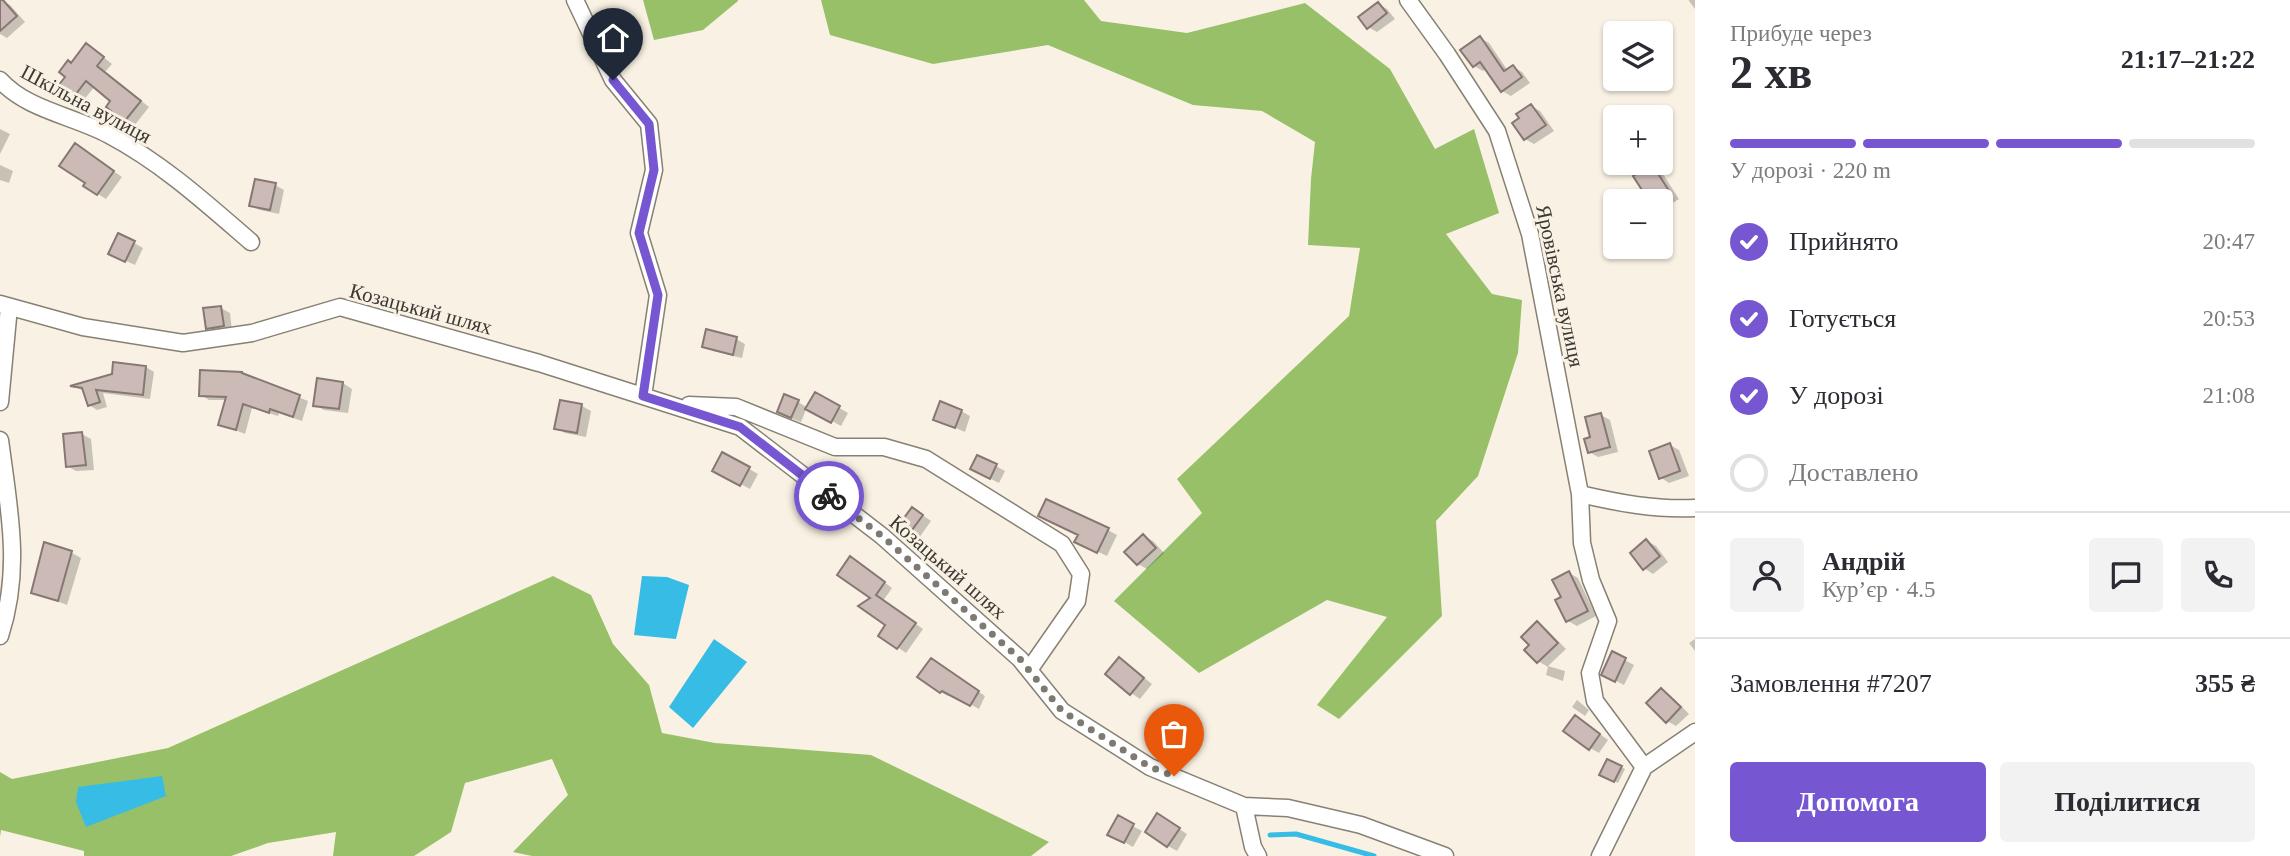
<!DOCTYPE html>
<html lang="uk">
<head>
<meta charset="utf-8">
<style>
  body { margin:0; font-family:Georgia,serif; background:#f2f2f3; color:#2b2b33; height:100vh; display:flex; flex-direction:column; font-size:26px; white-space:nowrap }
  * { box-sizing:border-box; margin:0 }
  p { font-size:23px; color:#7c7c81 }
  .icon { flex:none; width:38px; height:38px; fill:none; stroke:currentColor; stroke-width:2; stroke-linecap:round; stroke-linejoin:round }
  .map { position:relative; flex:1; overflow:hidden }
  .sheet { display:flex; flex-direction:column; background:#fff; width:595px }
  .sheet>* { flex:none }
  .buttons { position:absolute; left:1603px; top:21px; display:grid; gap:14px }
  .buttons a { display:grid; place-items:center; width:70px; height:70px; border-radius:7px; background:#fff; box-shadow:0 2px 5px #0004; font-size:35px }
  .pin { position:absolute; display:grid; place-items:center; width:60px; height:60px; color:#fff; margin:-72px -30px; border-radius:50% 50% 50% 0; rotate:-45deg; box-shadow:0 0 7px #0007 }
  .pin .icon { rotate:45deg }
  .courier { position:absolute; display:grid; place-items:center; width:70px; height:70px; margin:-35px; border:5px solid #7657d1; border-radius:50%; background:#fff; color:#222; box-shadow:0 2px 9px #0007 }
  .head em { font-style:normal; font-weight:800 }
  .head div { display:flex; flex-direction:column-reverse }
  .head { display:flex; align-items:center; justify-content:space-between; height:119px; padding:0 35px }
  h1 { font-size:46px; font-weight:800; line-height:52px }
  .bar { display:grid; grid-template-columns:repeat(4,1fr); gap:10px 7px; align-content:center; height:84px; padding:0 35px }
  .bar i { height:9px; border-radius:5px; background:#e1e1e2 }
  .bar .current { background:#7657d1 }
  .bar p { grid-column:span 4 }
  .line { display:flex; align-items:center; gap:18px; padding:0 35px; border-top:2px solid #e1e1e2 }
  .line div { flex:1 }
  .round { display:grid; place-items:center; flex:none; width:74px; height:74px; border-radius:7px; background:#f2f2f3 }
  ol { padding:0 35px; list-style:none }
  li { display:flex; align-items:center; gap:21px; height:77px }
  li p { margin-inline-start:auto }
  li .icon { padding:7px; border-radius:50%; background:#7657d1; color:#fff; stroke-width:4 }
  li:last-child { color:#7c7c81 }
  li i { width:38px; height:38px; border:4px solid #e1e1e2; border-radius:50% }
  .cta { display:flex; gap:14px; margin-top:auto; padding:14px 35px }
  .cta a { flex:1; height:80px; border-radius:7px; background:#7657d1; color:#fff; font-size:28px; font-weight:800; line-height:80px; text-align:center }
  .cta a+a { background:#f2f2f3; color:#2b2b33 }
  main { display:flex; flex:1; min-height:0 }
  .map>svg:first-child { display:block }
  .forest { fill:#98c068 }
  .water { fill:#36bce5 }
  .shadow { fill:#0003 }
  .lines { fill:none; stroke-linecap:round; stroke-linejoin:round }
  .stream { stroke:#36bce5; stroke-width:5 }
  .building { fill:#cbbab6; stroke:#867774; stroke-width:2 }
  .street-casing { stroke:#878174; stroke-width:19 }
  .street { stroke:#fff; stroke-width:16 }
  .done { stroke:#7e7a72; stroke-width:7; stroke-dasharray:0 12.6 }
  .route { stroke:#7657d1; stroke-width:9 }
  .labels { text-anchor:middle; stroke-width:6; stroke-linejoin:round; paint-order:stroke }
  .street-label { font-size:21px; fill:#3c3934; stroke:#f9f2e4 }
</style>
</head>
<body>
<main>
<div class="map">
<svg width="1695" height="856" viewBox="0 0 1695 856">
  <rect width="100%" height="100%" fill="#f9f2e4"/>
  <path class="forest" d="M 643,0 L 738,0 L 738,1 L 703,30 L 654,40 Z
    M 821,0 L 1084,0 L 1101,21 L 1187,33 L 1305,3 L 1390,69 L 1435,149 L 1474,129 L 1499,213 L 1446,234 L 1492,294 L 1522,300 L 1518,353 L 1478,476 L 1436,521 L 1442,616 L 1339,719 L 1317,705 L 1387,617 L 1327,600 L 1199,673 L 1114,601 L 1202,513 L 1177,479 L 1349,316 L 1360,248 L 1308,245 L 1311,179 L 1315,142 L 1262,111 L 1193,105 L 1048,45 L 933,64 L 830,35 Z
    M 553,576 L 591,595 L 613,644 L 649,685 L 662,733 L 715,743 L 871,755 L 1049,842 L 1031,856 L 532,856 L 513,852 L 568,795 L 552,759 L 465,783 L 451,832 L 414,856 L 333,856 L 336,832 L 268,843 L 231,856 L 84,856 L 84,851 L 1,830 L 0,837 L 0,772 L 12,779 L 168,748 Z"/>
  <path class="water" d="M 642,576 L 667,577 L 689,585 L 676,639 L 634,635 Z
    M 714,639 L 747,662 L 693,728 L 669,707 Z
    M 162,776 L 166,796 L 86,827 L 76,802 L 78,787 Z"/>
  <path class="shadow" d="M 1,0 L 10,5 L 25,22 L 7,38 L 0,34 Z
    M 1689,0 L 1695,0 L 1695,9 L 1689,1 Z
    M 1378,4 L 1387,9 L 1395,19 L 1377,32 L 1368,27 Z
    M 1480,38 L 1489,43 L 1508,71 L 1513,67 L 1522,72 L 1530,83 L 1511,96 L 1502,91 L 1487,68 L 1483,71 L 1474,66 Z
    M 96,51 L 112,64 L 105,72 L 149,107 L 134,126 L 108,107 L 113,101 L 95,86 L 79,106 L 70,101 L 67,77 L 72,65 Z
    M 1531,106 L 1540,111 L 1554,131 L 1534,144 L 1525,139 Z
    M 0,129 L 10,134 L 0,154 Z
    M 84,151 L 122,177 L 106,199 L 98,194 L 87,183 Z
    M 0,165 L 13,171 L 9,183 L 0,180 Z
    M 1652,166 L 1661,171 L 1679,199 L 1662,210 L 1661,201 L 1651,201 L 1635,177 Z
    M 275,185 L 284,190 L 279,214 L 260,210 L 251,205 Z
    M 134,243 L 143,248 L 135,265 L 120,258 Z
    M 221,308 L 230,313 L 232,331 L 217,333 L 208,328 Z
    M 736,339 L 745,344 L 742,358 L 713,351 L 704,346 Z
    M 115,364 L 146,367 L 154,372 L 150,399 L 103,393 L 107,407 L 97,410 L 89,405 L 85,391 L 74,387 L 113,375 Z
    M 250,378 L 308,401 L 302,421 L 279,413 L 278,416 L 252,408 L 245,434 L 220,424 L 227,400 L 209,400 L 201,395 Z
    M 343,383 L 352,389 L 348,413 L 324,410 L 315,405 Z
    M 815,394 L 848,413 L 841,426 L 807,407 L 801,422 L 788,417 L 798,402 L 808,408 Z
    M 582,406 L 591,411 L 586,437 L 565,433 L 556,428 Z
    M 961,411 L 970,416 L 965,432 L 935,419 Z
    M 1601,415 L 1610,420 L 1618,452 L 1598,457 L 1589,452 Z
    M 82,434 L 91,439 L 94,470 L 76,471 L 67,466 Z
    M 1670,445 L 1679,450 L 1689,476 L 1669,483 L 1660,477 Z
    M 723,454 L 758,474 L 750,489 L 714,470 Z
    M 996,466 L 1005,471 L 999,483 L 981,474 Z
    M 921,514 L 931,521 L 919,538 L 910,533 Z
    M 1108,530 L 1117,535 L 1107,556 L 1086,546 L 1080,535 Z
    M 1144,536 L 1153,541 L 1164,553 L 1147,569 L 1138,564 Z
    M 1647,541 L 1656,546 L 1668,562 L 1653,574 L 1644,568 Z
    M 72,553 L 81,558 L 67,605 L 33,592 Z
    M 859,563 L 892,588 L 883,601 L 923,629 L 906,653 L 880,635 L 887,624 Z
    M 1569,573 L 1578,578 L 1596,616 L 1577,626 L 1568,621 Z
    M 1537,624 L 1546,629 L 1566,649 L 1548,666 L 1565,671 L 1563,681 L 1546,675 L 1548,667 L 1538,661 L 1532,645 Z
    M 1695,639 L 1695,651 L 1689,643 Z
    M 1613,654 L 1634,665 L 1624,685 L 1603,674 Z
    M 939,665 L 985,696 L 979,709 L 950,693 L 948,696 L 941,692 Z
    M 1128,665 L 1152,684 L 1140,699 L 1131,693 Z
    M 1661,690 L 1670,695 L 1689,714 L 1676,726 L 1667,721 Z
    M 1577,700 L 1589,710 L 1585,716 L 1572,707 Z
    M 1584,722 L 1608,740 L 1599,753 L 1590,748 Z
    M 1608,761 L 1625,769 L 1618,783 L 1601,774 Z
    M 1118,818 L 1142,831 L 1133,847 L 1110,834 Z
    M 1167,821 L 1187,834 L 1177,851 L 1168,846 Z"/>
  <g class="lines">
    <path class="stream" d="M 1270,835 L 1296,834 L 1374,856"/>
  </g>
  <path class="building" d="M 0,0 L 3,0 L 17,16 L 0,31 Z
    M 1378,2 L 1387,13 L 1367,29 L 1358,17 Z
    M 1480,36 L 1504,71 L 1513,65 L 1522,77 L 1501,92 L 1480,62 L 1473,67 L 1460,50 Z
    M 86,43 L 104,57 L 97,66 L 141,101 L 124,122 L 106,107 L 110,101 L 86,81 L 69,103 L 54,91 L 65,77 L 59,72 L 68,60 L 71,63 Z
    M 1531,104 L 1546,125 L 1524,140 L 1512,123 L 1519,118 L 1516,114 Z
    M 75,143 L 114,171 L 97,195 L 83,186 L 85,183 L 59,166 Z
    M 1652,164 L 1671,194 L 1658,201 L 1649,201 L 1633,176 Z
    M 255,179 L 276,183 L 270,210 L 249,206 Z
    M 118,233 L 135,241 L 125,262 L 108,254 Z
    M 221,306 L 224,326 L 206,329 L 203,308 Z
    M 706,329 L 737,337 L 733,355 L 702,347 Z
    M 113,362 L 146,366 L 143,395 L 96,390 L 100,402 L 88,406 L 82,388 L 70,386 L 112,374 Z
    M 200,370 L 242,372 L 242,373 L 300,395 L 293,417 L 270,409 L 269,413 L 243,404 L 236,430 L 218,425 L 226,397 L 199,396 Z
    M 317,378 L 343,382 L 339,409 L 313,406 Z
    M 815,392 L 840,406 L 831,423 L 805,409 Z
    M 784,394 L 799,400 L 791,418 L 777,412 Z
    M 560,400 L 582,404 L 577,433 L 554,429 Z
    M 940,401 L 962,410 L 955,428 L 933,420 Z
    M 1601,413 L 1610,447 L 1588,453 L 1584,439 L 1590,437 L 1585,417 Z
    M 82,432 L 86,465 L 66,467 L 63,434 Z
    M 1670,443 L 1680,471 L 1659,479 L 1649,451 Z
    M 722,452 L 750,467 L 740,486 L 712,471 Z
    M 977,455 L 997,464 L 990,479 L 970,469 Z
    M 1046,499 L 1109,528 L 1097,553 L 1074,542 L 1078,535 L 1038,516 Z
    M 912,507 L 923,515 L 909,534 L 898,526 Z
    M 1143,534 L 1156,548 L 1137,565 L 1124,552 Z
    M 1646,539 L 1660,556 L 1643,570 L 1630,553 Z
    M 44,542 L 72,551 L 58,601 L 31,593 Z
    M 850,556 L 885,582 L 876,595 L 916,623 L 897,649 L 878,636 L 885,625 L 858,606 L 870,598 L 837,575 Z
    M 1569,571 L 1588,611 L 1566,622 L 1555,600 L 1561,597 L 1552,580 Z
    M 1537,621 L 1558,643 L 1537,663 L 1524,650 L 1529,645 L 1521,637 Z
    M 1612,651 L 1626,658 L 1615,682 L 1601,675 Z
    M 1119,657 L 1144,678 L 1130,695 L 1105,674 Z
    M 931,658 L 979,691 L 970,706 L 942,691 L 940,693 L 917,677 Z
    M 1661,688 L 1681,707 L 1666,723 L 1646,703 Z
    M 1575,715 L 1600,734 L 1589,750 L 1563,731 Z
    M 1607,759 L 1622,766 L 1614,782 L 1599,775 Z
    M 1157,813 L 1180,828 L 1167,847 L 1145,832 Z
    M 1118,815 L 1134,824 L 1124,843 L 1107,835 Z"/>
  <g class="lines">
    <g class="street-casing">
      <path id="street" d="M 575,0 L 613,80 L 649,124 L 654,170 L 639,233 L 658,295 L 643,396
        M 1408,0 L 1447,54 L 1497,131 L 1530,234 L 1580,494 C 1619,503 1655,510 1695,508
        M 0,80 C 27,110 74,116 109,135 C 162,163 206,203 251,242
        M 0,304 L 83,327 L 183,343 L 252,333 L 340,307 L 539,363 L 740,427 L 882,536 L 1020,659 L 1062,711 L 1150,767 L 1244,806 L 1288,808 L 1361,825 L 1445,856
        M 0,402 L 9,307
        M 689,405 L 736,407 L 835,447 L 884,447 L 926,459 L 1062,544 L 1081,574 L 1077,601 L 1029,670
        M 0,440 C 9,509 22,569 0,636
        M 1580,494 L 1582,543 L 1591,580 L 1608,621 L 1590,673 L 1595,701 L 1644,767
        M 1244,806 L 1253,847 L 1258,856
        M 1600,856 L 1644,767 L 1695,732"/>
    </g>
    <use href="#street" class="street"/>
  </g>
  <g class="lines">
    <path class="done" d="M 829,496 L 882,536 L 1020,659 L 1062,711 L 1150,767 L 1174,776"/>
    <path class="route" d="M 613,80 L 649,124 L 654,170 L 639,233 L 658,295 L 643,396 L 740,427 L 829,496"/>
  </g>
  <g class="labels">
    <g class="street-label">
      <text transform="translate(86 104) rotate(28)" y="7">Шкільна вулиця</text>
      <text transform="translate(1560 286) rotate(78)" y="7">Яровівська вулиця</text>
      <text transform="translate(421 309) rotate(15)" y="7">Козацький шлях</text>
      <text transform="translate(948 567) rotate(41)" y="7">Козацький шлях</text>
    </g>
  </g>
</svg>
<div class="buttons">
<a><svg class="icon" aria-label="layers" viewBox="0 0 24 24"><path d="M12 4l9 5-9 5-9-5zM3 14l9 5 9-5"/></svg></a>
<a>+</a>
<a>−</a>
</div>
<div class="pin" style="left:1174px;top:776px;background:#ea580c"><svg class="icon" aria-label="bag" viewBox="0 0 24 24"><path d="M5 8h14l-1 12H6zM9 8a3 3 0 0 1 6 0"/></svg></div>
<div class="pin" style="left:613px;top:80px;background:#1f2937"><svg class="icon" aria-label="home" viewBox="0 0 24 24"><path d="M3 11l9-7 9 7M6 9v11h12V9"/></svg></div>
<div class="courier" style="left:829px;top:496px"><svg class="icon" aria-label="bike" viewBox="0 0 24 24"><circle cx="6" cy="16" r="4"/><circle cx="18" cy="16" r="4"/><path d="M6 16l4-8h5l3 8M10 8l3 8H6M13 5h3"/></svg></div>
</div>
<section class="sheet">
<div class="head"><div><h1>2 хв</h1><p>Прибуде через</p></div><em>21:17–21:22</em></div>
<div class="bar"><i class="current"></i><i class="current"></i><i class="current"></i><i></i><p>У дорозі · 220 m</p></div>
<ol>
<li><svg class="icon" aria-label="check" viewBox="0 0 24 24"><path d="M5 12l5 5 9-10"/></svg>Прийнято<p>20:47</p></li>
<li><svg class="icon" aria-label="check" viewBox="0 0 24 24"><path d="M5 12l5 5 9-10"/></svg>Готується<p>20:53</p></li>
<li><svg class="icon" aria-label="check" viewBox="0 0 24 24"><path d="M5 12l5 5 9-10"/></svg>У дорозі<p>21:08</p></li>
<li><i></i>Доставлено</li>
</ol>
<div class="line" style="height:126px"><a class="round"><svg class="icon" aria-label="person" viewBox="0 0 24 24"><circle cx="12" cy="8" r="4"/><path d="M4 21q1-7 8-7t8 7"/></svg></a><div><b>Андрій</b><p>Кур’єр · 4.5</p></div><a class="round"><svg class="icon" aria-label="chat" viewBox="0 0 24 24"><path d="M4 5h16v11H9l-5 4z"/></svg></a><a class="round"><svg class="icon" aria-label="phone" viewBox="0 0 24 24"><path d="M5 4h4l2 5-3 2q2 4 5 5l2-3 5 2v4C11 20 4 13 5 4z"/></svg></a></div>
<div class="line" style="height:91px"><div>Замовлення #7207</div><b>355 ₴</b></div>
<div class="cta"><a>Допомога</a><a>Поділитися</a></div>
</section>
</main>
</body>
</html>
